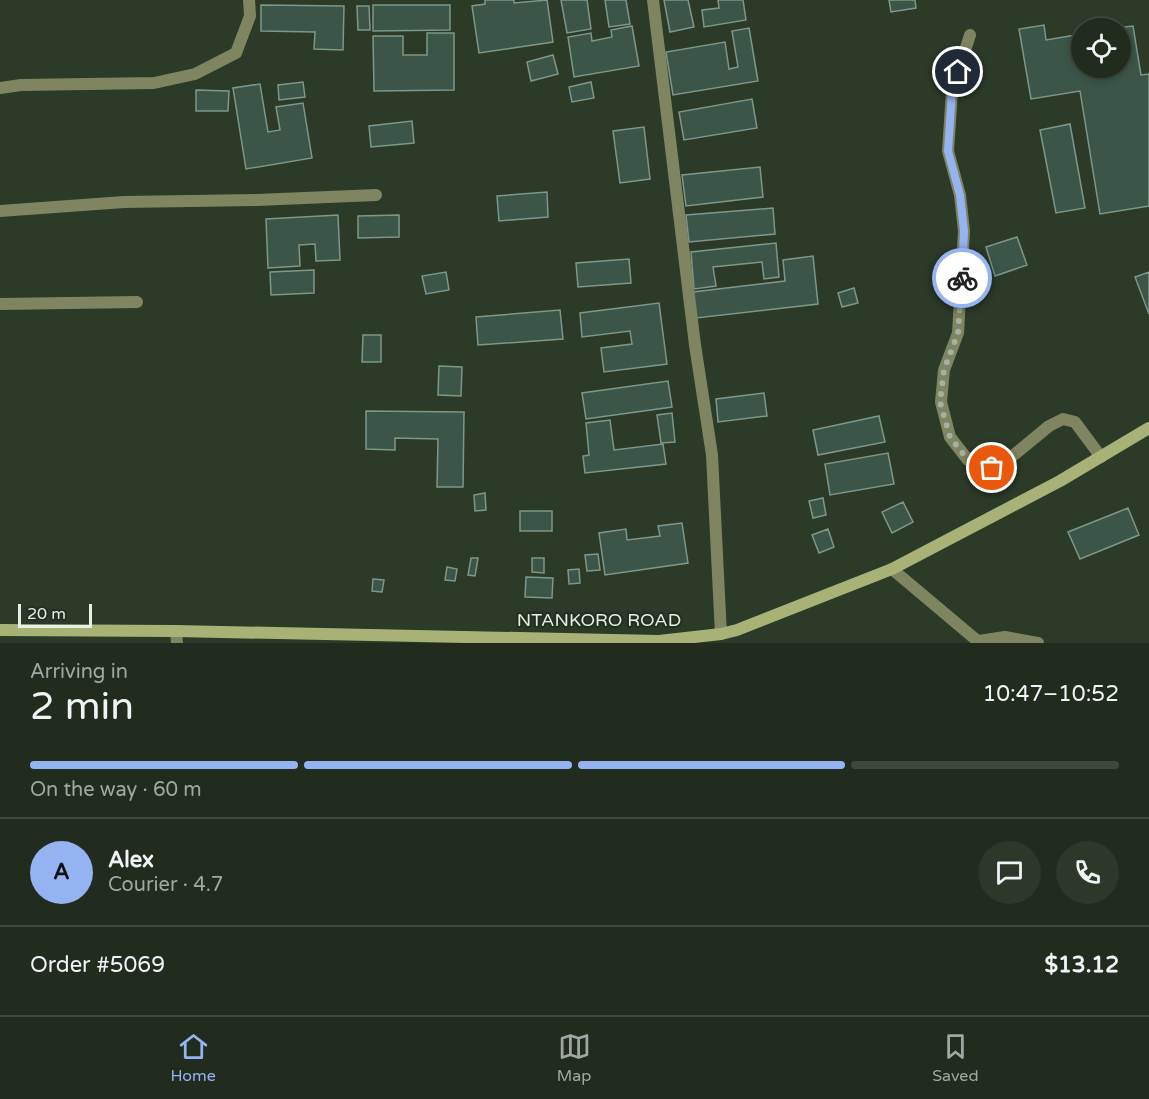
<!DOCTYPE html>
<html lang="en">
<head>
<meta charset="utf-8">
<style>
  body { margin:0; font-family:"Varela Round",sans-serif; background:#2d382b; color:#f1f3f6; height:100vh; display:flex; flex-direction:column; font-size:22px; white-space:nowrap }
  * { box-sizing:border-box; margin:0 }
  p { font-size:20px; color:#a2a7a4 }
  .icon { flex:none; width:33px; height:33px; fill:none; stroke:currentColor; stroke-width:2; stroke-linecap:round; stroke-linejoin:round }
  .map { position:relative; height:643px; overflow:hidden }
  .side { display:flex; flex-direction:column; background:#212c1e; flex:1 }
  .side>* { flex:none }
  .fabs { position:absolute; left:1071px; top:18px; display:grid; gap:12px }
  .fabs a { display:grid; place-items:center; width:60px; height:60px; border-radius:50%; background:#212c1e; box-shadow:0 3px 9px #0003,0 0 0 2px #3e483c; font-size:30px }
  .scale { position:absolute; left:18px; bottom:15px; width:74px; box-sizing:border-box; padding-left:6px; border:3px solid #e5efe3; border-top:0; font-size:16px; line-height:21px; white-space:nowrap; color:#e5efe3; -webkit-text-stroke:4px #22301f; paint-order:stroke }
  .pin { position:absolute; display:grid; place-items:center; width:51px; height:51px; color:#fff; margin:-26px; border:3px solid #fff; border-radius:50%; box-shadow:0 2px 6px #0007 }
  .courier { position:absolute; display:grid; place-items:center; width:60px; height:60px; margin:-30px; border:4px solid #95b2f1; border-radius:50%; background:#fff; color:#222; box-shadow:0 2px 8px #0007 }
  .headline em { font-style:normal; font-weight:600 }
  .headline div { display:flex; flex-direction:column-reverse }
  .headline { display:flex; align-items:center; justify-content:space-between; height:102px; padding:0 30px }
  h1 { font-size:39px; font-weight:600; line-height:45px }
  .bar { display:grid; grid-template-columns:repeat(4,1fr); gap:9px 6px; align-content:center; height:72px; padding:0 30px }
  .bar i { height:8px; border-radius:4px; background:#3e483c }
  .bar .selected { background:#95b2f1 }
  .bar p { grid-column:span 4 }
  .line { display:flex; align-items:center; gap:15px; padding:0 30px; border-top:2px solid #3e483c }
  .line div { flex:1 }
  .round { display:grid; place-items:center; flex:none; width:63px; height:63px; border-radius:32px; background:#2d382b }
  .tabs { display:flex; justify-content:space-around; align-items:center; height:84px; border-top:2px solid #3e483c; background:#212c1e; font-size:16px; color:#a2a7a4 }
  .tabs a { display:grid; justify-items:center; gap:3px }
  .tabs .selected { color:#95b2f1 }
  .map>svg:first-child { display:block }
  .building { fill:#3c5549; stroke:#7d978b; stroke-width:1.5 }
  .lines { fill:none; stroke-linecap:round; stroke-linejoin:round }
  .minor { stroke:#7f8560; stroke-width:12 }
  .secondary { stroke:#a9b276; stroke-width:12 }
  .done { stroke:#a4b0a2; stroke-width:6; stroke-dasharray:0 10.8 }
  .route { stroke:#95b2f1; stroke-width:8 }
  .labels { text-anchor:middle; stroke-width:4.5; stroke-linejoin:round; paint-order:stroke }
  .street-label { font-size:18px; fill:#e5efe3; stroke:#22301f }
</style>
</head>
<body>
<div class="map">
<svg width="1149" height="643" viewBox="0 0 1149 643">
  <rect width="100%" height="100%" fill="#2c3a28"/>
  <path class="building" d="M 485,0 L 514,0 L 514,3 L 547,0 L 553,42 L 479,53 L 472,6 L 485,4 Z
    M 561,0 L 587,0 L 591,29 L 567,33 Z
    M 605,0 L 626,0 L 630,24 L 609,27 Z
    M 664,0 L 688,0 L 694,27 L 670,32 Z
    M 718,0 L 743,0 L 746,20 L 704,27 L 702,10 L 719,8 Z
    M 889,0 L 915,0 L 916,8 L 891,12 Z
    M 261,5 L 344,6 L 343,50 L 314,49 L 315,32 L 261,31 Z
    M 373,5 L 450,5 L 450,30 L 373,31 Z
    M 357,6 L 369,6 L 370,30 L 358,30 Z
    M 1044,25 L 1046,40 L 1082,34 L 1082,68 L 1120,68 L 1120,28 L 1115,28 L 1133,26 L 1141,75 L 1149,74 L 1149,206 L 1100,214 L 1080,91 L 1031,99 L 1019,29 Z
    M 632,26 L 639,66 L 574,77 L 568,37 L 591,33 L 592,41 L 612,37 L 611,30 Z
    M 749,28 L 758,81 L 673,95 L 666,52 L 725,42 L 729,69 L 738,67 L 732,31 Z
    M 427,33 L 454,33 L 454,90 L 374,91 L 373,36 L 403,36 L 403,55 L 427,55 Z
    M 553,55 L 558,74 L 531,81 L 527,62 Z
    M 303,82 L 305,97 L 279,100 L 278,85 Z
    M 591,82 L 594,98 L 572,102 L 569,87 Z
    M 260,84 L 268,132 L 280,130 L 276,107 L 303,103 L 312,158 L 246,169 L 233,88 Z
    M 196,90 L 229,91 L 228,111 L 196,111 Z
    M 752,99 L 757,128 L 684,140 L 679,112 Z
    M 412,121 L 414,143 L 371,147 L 369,126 Z
    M 1070,124 L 1085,208 L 1056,213 L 1040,130 Z
    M 644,127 L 650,179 L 620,183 L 613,131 Z
    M 760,167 L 763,197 L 686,206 L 682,175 Z
    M 547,192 L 548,217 L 499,221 L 497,196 Z
    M 773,208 L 775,234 L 689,242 L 686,215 Z
    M 338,215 L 340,260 L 316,261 L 315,244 L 299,245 L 300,266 L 268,268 L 266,219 Z
    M 399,215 L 399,237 L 358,238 L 358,216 Z
    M 1017,237 L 1027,265 L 995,276 L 986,247 Z
    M 776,243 L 779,277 L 764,279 L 762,262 L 713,267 L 716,286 L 694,289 L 691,252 Z
    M 813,256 L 818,304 L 696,318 L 693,292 L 785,281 L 783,260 Z
    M 629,259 L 631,283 L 578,287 L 576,263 Z
    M 314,270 L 314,293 L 271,295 L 270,272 Z
    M 446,272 L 449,290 L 426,294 L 422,276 Z
    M 1149,272 L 1149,314 L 1135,277 Z
    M 854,288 L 858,303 L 842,307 L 838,293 Z
    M 659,303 L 667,364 L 604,372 L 601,348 L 632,344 L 630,331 L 582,337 L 580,313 Z
    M 560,310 L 563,339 L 478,345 L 476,317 Z
    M 363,335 L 381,335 L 381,362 L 362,362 Z
    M 439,366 L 462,367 L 461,396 L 438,395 Z
    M 668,381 L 672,407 L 586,419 L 582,393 Z
    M 764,393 L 767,416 L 718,422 L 716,399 Z
    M 366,411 L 464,412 L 463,487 L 437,487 L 438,439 L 395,438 L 395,450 L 366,449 Z
    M 672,413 L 675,442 L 661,443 L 657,415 Z
    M 879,416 L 885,442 L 818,455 L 813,430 Z
    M 610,420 L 614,450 L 663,444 L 666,464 L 585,473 L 583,456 L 589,455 L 586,423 Z
    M 888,453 L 894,484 L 830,495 L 825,464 Z
    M 485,493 L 486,510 L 475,511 L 474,495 Z
    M 823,498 L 826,515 L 813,518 L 809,501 Z
    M 903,502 L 913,522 L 892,533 L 882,512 Z
    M 1128,508 L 1139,535 L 1080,559 L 1068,532 Z
    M 520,511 L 552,511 L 552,531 L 520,531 Z
    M 682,523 L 688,563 L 605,575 L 599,533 L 626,529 L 627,540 L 660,536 L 658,526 Z
    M 828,529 L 834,547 L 819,553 L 812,535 Z
    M 598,554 L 600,570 L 587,571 L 585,555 Z
    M 471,558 L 478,558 L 475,576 L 468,575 Z
    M 532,558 L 544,558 L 544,573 L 532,572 Z
    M 447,567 L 457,569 L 455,581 L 445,580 Z
    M 579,569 L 580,583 L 569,584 L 568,570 Z
    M 526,577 L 553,578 L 552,598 L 525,597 Z
    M 373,579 L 384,580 L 382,592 L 372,591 Z"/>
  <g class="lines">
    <path class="minor" d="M 653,0 L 695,345 L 712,455 L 721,634
      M 970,35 L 952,91 L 948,151 L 960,195 L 964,231 L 958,333 L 944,370 L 941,402 L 950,437 L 968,460 L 992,468 L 1003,464 L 1049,426 L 1063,419 L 1075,422 L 1101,457
      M 0,88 L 21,85 L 154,83 L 195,74 L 236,53 L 250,16 L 249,0
      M 0,211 L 124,202 L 257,200 L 376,195
      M 0,304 L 137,302
      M 892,569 L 980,643
      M 176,631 L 177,643
      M 979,641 L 1005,637 L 1038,643"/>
    <path class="secondary" d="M 0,630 L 176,631 L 659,641 L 721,634 L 737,630 L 892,569 L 1060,481 L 1149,428"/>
  </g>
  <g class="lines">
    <path class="done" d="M 962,278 L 958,333 L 944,370 L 940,402 L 950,437 L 968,460 L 992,468"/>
    <path class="route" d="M 958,72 L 952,91 L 948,151 L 960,195 L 964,231 L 962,278"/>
  </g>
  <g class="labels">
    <g class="street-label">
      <text x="599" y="626">NTANKORO ROAD</text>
    </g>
  </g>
</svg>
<div class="fabs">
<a><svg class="icon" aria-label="locate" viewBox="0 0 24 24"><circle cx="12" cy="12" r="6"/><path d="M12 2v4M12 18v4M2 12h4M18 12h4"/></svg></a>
</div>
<div class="scale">20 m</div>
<div class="pin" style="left:992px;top:468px;background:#ea580c"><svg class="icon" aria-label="bag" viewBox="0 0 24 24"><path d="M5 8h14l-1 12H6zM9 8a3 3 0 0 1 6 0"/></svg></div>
<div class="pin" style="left:958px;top:72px;background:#1f2937"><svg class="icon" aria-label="home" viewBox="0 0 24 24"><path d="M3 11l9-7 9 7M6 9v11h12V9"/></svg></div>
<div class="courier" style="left:962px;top:278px"><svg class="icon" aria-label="bike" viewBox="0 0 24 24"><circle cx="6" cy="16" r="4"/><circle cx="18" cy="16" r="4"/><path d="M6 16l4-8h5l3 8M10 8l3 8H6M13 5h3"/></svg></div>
</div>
<section class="side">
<div class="headline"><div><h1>2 min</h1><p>Arriving in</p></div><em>10:47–10:52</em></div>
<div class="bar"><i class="selected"></i><i class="selected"></i><i class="selected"></i><i></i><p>On the way · 60 m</p></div>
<div class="line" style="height:108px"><b class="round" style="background:#95b2f1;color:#111">A</b><div><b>Alex</b><p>Courier · 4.7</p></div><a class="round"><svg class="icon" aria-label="chat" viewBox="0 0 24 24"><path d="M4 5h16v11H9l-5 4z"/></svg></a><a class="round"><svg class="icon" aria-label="phone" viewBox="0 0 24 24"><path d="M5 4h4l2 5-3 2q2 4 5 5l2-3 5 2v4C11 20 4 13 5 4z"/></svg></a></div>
<div class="line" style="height:78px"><div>Order #5069</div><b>$13.12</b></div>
</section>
<nav class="tabs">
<a class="selected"><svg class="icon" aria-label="home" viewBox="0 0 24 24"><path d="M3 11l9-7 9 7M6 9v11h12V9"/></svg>Home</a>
<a><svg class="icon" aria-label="map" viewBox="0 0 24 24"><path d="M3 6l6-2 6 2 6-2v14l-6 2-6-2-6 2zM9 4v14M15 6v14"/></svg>Map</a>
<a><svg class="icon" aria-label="saved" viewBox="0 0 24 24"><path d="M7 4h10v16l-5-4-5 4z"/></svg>Saved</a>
</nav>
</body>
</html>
